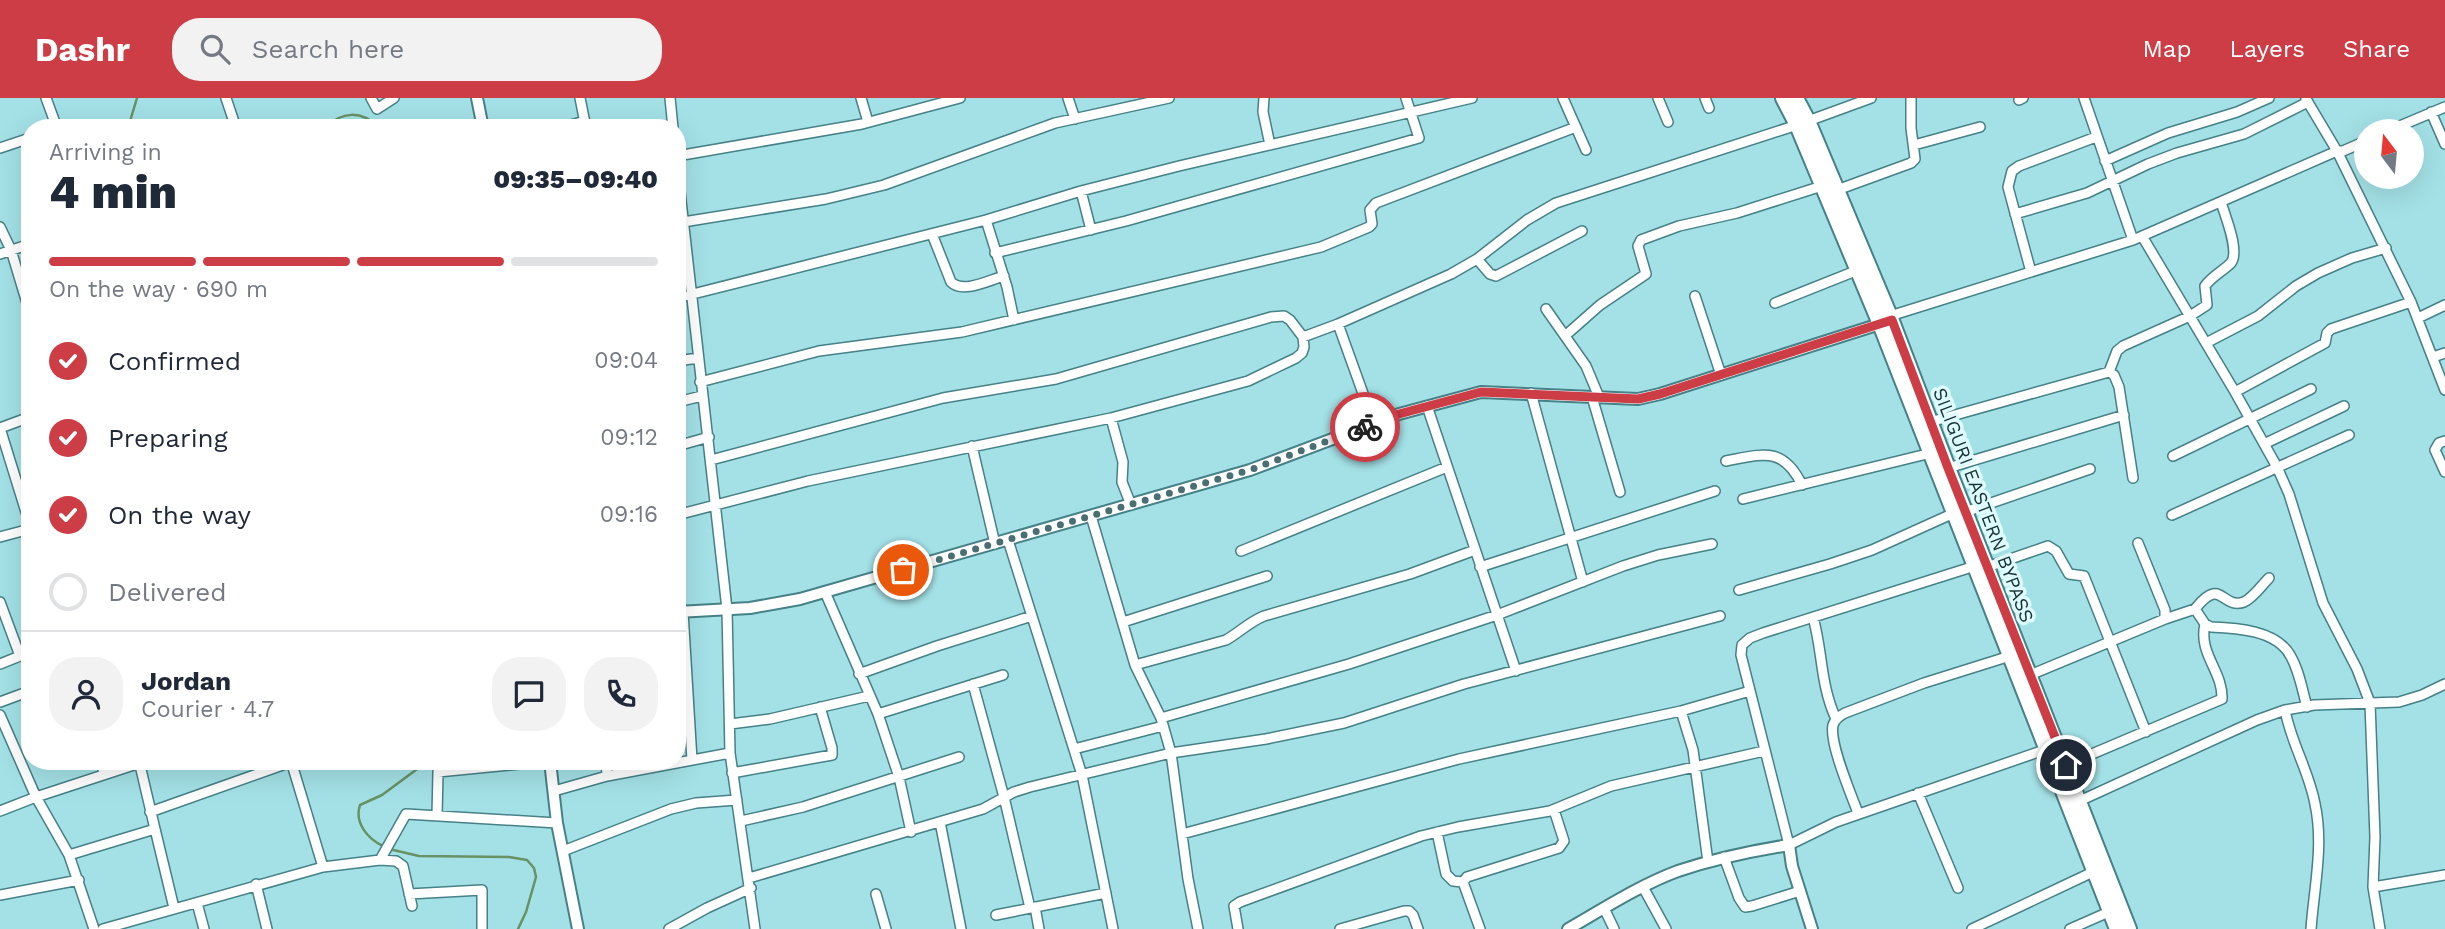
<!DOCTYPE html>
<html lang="en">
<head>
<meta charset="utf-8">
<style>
  body { margin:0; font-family:"Work Sans",sans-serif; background:#f2f2f3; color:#1f2937; height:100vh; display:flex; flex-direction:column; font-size:26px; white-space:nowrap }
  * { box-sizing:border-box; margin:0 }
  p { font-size:23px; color:#747a83 }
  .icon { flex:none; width:38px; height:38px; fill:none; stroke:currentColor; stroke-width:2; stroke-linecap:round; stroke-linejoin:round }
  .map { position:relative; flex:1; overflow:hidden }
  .details { position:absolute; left:21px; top:21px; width:665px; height:651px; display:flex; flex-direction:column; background:#fff; border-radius:28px; box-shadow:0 7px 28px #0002 }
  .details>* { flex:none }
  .needle { width:46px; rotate:344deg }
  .tools { position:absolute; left:2354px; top:21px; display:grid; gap:14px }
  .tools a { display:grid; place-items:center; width:70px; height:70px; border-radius:50%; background:#fff; box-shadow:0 7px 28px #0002; font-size:35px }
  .pin { position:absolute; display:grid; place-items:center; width:60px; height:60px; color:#fff; margin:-30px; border:4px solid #fff; border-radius:50%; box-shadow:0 2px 7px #0007 }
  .courier { position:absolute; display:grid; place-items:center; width:70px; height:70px; margin:-35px; border:5px solid #cd3d46; border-radius:50%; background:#fff; color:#222; box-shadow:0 2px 9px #0007 }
  .overview em { font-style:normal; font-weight:800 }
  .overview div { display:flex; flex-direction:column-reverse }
  .overview { display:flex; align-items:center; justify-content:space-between; height:119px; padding:0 28px }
  h1 { font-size:46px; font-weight:800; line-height:52px }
  .bar { display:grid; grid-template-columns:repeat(4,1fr); gap:10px 7px; align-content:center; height:84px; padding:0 28px }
  .bar i { height:9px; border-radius:5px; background:#e0e1e3 }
  .bar .selected { background:#cd3d46 }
  .bar p { grid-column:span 4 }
  .line { display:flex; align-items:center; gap:18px; padding:0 28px; border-top:2px solid #e0e1e3 }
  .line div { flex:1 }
  .round { display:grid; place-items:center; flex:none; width:74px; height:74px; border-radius:28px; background:#f2f2f3 }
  ol { padding:0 28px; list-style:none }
  li { display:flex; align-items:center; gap:21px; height:77px }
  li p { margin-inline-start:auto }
  li .icon { padding:7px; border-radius:50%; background:#cd3d46; color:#fff; stroke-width:4 }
  li:last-child { color:#747a83 }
  li i { width:38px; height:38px; border:4px solid #e0e1e3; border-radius:50% }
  header { display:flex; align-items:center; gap:42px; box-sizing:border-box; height:98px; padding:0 35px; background:#cd3d46; color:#fff }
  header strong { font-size:33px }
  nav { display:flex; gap:38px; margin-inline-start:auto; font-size:24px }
  .search { width:490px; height:63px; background:#f2f2f3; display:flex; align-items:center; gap:18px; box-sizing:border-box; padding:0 24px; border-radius:28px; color:#747a83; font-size:26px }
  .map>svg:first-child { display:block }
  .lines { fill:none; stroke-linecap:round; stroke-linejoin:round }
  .stream { stroke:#689263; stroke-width:2.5 }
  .minor-casing { stroke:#458186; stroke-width:12 }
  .tertiary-casing { stroke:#458186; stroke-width:14 }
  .primary-casing { stroke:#458186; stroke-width:18 }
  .minor { stroke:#fff; stroke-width:9 }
  .tertiary { stroke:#fff; stroke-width:10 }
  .primary { stroke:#fff; stroke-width:14 }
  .done { stroke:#496f72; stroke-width:7; stroke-dasharray:0 12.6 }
  .route { stroke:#cd3d46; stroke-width:9 }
  .labels { text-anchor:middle; stroke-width:7; stroke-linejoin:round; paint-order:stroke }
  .street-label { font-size:19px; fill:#183133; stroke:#defcfe }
</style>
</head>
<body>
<header>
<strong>Dashr</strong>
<div class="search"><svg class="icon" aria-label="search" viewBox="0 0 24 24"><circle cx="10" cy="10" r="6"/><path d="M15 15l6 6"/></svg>Search here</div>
<nav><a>Map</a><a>Layers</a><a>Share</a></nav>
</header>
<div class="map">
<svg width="2445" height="831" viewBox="0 0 2445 831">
  <rect width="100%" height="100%" fill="#a3e1e6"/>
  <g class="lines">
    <path class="stream" d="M 128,30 L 137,0
      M 322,30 C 343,14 360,11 380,30
      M 383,748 C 368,741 354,725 360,707 L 382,697 L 428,663
      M 389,751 L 419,758 L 509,759 L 527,762 L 534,770 L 536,779 L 526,814 L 518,831"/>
    <g class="minor-casing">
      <path id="minor" d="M 46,0 L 57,30
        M 226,0 L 236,30
        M 371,0 L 377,11 L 394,0
        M 580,0 L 586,30
        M 670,0 L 673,30
        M 861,0 L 868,24
        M 1068,0 L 1075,21
        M 1264,0 L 1263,14 L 1270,47
        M 1563,0 L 1586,52
        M 1658,0 L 1668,24
        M 1705,0 L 1709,10
        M 2084,0 L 2133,142
        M 2306,1 L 2337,53 L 2343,53 L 2366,43
        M 2019,2 L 2023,0
        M 2431,14 L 2445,46
        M 1808,23 L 1871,0
        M 560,30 L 585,23
        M 2388,33 L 2445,9
        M 1914,47 L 1980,29
        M 0,50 L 30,40
        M 677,58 L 862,26 L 960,0
        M 2105,63 L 2168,35 L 2237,14 L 2269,0
        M 677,67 L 727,511 L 730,655 L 755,831
        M 1837,92 L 1911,65 L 1915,61 L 1911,30 L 1911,0
        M 1081,93 L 1091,132
        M 2015,116 L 2087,95 L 2148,66 L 2177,55 L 2244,36 L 2308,4
        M 986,122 L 1007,189 L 1014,222
        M 677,125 L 826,101 L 884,87 L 1055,25 L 1169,0
        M 0,129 L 11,152 L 30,215
        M 932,136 L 951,184 C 963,196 989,182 1004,178
        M 2142,138 L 2235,294 L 2277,369 L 2289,396 L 2323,505 L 2357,571 L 2370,605 L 2375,739 L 2373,789 L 2380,831
        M 995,155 L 1126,123 L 1419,40 L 1406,0
        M 0,156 L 30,146
        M 1477,161 L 1490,176 L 1496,178 L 1582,133
        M 2031,174 L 2008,89 L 2012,73 L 2019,68 L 2096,39
        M 1695,198 L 1721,277
        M 677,200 L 986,122 L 1081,93 L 1179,68 L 1472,0
        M 1775,205 L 1858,172
        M 1546,211 L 1586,268 L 1599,299
        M 1890,218 L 2133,142 L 2337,53 L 2411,204 L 2445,292
        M 2418,220 L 2445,207
        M 1338,226 L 1374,326
        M 1566,237 L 1600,207 L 1646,176 L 1638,148 L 1641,142 L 1679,128 L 1737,115 L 1822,88
        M 1303,239 L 1338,226 L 1451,176 L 1477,161 L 1527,122 L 1556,105 L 1797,27
        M 2206,245 L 2258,218 L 2296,188 L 2318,175 L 2352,160 L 2386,150
        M 2433,259 L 2445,255
        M 677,263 L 698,260
        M 2109,274 L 2117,253 L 2123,248 L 2190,218 L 2207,207 L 2205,188 C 2212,178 2223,173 2231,165 C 2240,153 2225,118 2221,104
        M 700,284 L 819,253 L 962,234 L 1321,149 L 1369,129 L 1372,126 L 1370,112 L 1376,105 L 1576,29
        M 2235,294 L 2325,245 L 2327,235 L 2331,231 L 2411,204
        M 1531,295 L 1583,484
        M 1592,299 L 1620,394
        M 677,304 L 702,298
        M 1427,308 L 1516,573
        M 1111,320 L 1123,364 L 1122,384 L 1131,407
        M 1930,324 L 2109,274 L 2114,277 L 2119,289 L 2133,380
        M 0,330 L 30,427
        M 0,330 L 30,319
        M 2445,343 L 2439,345 L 2435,352 L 2445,374
        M 2264,346 L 2344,308
        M 677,348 L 709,339
        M 972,348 L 995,446
        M 2173,358 L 2311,291
        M 1726,363 C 1763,356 1783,348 1802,387
        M 1948,370 L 2124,317
        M 1743,401 L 1931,355
        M 1965,414 L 2090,371
        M 677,417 L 808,383 L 1111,320 L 1248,283 L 1296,260 L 1302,255 L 1304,249 L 1303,239 L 1290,222 L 1284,218 L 1271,219 L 1056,281 L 943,300 L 711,362
        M 2172,417 L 2349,337
        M 1091,418 L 1135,567 L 1161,620 L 1171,655 L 1188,781 L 1198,831
        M 0,439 L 30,431
        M 1008,442 L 1082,677 L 1113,831
        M 1241,453 L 1447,369
        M 1975,468 L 1763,535 L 1750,540 L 1742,547 L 1741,557 L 1789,747 L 1836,724 L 2050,650
        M 1480,469 L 1715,393
        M 1987,469 L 2048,448 L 2056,453 L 2069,476 L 2084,478 L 2146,634
        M 1739,492 L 1830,466 L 1872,452 L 1954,415
        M 825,494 L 878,616 L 899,679 L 911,734
        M 0,504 L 20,558
        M 2195,511 C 2222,477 2221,512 2244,504 C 2253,500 2262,487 2269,480
        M 683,514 L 692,662
        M 1813,519 C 1823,555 1820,586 1836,621
        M 2165,521 L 2195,511 L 2205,526 L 2211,529 C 2236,530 2276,532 2290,557 C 2299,572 2302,591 2307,609
        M 1123,524 L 1267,478
        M 0,566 L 30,554
        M 1135,567 L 1226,542 C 1240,534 1249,524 1264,518 L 1410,476 L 1475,452
        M 859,576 L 937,548 L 1032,518
        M 2030,577 L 2165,521 L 2165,512 L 2138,445
        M 973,586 L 1004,699 L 1030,810
        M 0,604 L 30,593
        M 2285,612 C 2291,645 2309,673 2315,706 C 2324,747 2314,790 2311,831
        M 1681,613 L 1693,652 L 1708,764
        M 878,616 L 1003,577
        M 0,617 L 36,699 L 69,757
        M 1161,620 L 1349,566 L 1497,517 L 1623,468 L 1658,457 L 1712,446
        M 730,626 L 770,621 L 869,598
        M 1074,651 L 1163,628
        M 101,663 L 104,676
        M 291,663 L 323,769
        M 606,663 L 607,678
        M 2066,667 L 2222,601 C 2223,573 2198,556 2205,526
        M 732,675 L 832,657 L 832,650 L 820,609
        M 554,693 L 607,678 L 730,655
        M 1918,695 L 1958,790
        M 2075,705 L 2257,622 L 2285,612 L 2314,607 L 2399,604 L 2422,597 L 2445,586
        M 0,713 L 36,699 L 146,663
        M 150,714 L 291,664
        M 1858,715 C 1851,696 1829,645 1833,627 C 1835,621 1839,618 1845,615 L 1924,585 L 2010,558
        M 437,718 L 438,674 L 550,663
        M 741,723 L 803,709 L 959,659
        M 940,724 L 961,831
        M 155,731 L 174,810
        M 1437,734 L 1446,776 L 1453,783 L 1463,784
        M 1182,736 L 1459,661 L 1681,613 L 1750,593
        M 563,753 L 671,711 L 696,705 L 737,702
        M 1724,759 L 1739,800 L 1745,809 L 1752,808 L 1800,793
        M 380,762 L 396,763 L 403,768 L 412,808
        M 749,780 L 983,711 L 1014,694 L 1030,689 L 1171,655 L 1266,641 L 1344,625 L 1464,586 L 1720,518
        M 256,786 L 267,831
        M 1643,789 L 1666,831
        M 2373,789 L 2445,777
        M 409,796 L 482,792 L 482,831
        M 876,796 L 886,831
        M 0,797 L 79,782
        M 197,805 L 204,831
        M 1035,809 L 1039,831
        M 1604,810 L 1614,831
        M 996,817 L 1106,795
        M 94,831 L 69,757 L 155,731 L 139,663
        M 103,831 L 323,769 L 380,762 L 406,716 L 557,725
        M 669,831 L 707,810 L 751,790
        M 1238,831 L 1234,808 L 1240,804 L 1421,738 L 1458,729 L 1550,713 L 1611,688 L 1764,653
        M 1340,831 L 1404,813 L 1409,813 L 1413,817 L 1418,831
        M 1480,831 L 1463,784 L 1467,779 L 1559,750 L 1564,743 L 1554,712
        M 1972,831 L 2095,773
        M 2070,831 L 2111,813"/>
    </g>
    <g class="tertiary-casing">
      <path id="tertiary" d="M 477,0 L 483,30
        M 677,514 L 750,510 L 800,501 L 1250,372 L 1399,316 L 1481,294 L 1638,301 L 1660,296 L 1886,224
        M 550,663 L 557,725 L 578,831
        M 1568,831 C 1603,811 1640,787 1678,773 C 1714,761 1751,753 1789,747 L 1792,768 L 1812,831"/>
    </g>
    <g class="primary-casing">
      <path id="primary" d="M 1783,0 L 1797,27 L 1880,226 L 2117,831
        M 1796,0 L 1808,23 L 1890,218 L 1948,370 L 2129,831"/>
    </g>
    <use href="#minor" class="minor"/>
    <use href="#tertiary" class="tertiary"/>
    <use href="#primary" class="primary"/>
  </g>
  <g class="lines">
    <path class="done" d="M 903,472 L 1250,372 L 1365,329"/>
    <path class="route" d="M 1365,329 L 1399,316 L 1481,294 L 1638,301 L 1660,296 L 1892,222 L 1948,370 L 2066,667"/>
  </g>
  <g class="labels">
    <g class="street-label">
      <text transform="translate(1984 407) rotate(69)" y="7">SILIGURI EASTERN BYPASS</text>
    </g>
  </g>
</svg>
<div class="tools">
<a><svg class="needle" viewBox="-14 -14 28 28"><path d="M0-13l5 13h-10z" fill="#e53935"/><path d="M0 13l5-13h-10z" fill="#747a83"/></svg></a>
</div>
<div class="pin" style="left:903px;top:472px;background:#ea580c"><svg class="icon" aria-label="bag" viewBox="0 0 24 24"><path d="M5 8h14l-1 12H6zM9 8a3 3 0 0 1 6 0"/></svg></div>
<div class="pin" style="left:2066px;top:667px;background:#1f2937"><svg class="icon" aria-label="home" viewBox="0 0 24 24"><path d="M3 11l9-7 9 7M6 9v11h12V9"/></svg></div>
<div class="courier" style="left:1365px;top:329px"><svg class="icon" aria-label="bike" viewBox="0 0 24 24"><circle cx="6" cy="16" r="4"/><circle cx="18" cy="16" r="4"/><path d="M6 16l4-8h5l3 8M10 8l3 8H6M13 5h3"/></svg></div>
<section class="details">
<div class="overview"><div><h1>4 min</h1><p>Arriving in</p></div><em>09:35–09:40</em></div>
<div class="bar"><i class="selected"></i><i class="selected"></i><i class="selected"></i><i></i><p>On the way · 690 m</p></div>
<ol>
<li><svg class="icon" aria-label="check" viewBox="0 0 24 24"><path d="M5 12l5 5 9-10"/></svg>Confirmed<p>09:04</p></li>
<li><svg class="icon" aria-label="check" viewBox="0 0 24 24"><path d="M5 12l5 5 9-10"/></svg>Preparing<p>09:12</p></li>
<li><svg class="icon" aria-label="check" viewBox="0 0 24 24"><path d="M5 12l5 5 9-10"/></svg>On the way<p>09:16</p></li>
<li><i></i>Delivered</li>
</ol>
<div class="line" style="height:126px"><a class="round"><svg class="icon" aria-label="person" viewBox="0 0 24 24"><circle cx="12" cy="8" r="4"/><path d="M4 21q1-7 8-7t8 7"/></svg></a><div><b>Jordan</b><p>Courier · 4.7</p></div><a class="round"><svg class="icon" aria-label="chat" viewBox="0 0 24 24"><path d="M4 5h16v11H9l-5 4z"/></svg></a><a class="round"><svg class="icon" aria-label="phone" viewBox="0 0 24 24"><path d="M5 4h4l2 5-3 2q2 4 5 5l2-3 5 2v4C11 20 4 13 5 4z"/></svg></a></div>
</section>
</div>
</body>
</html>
